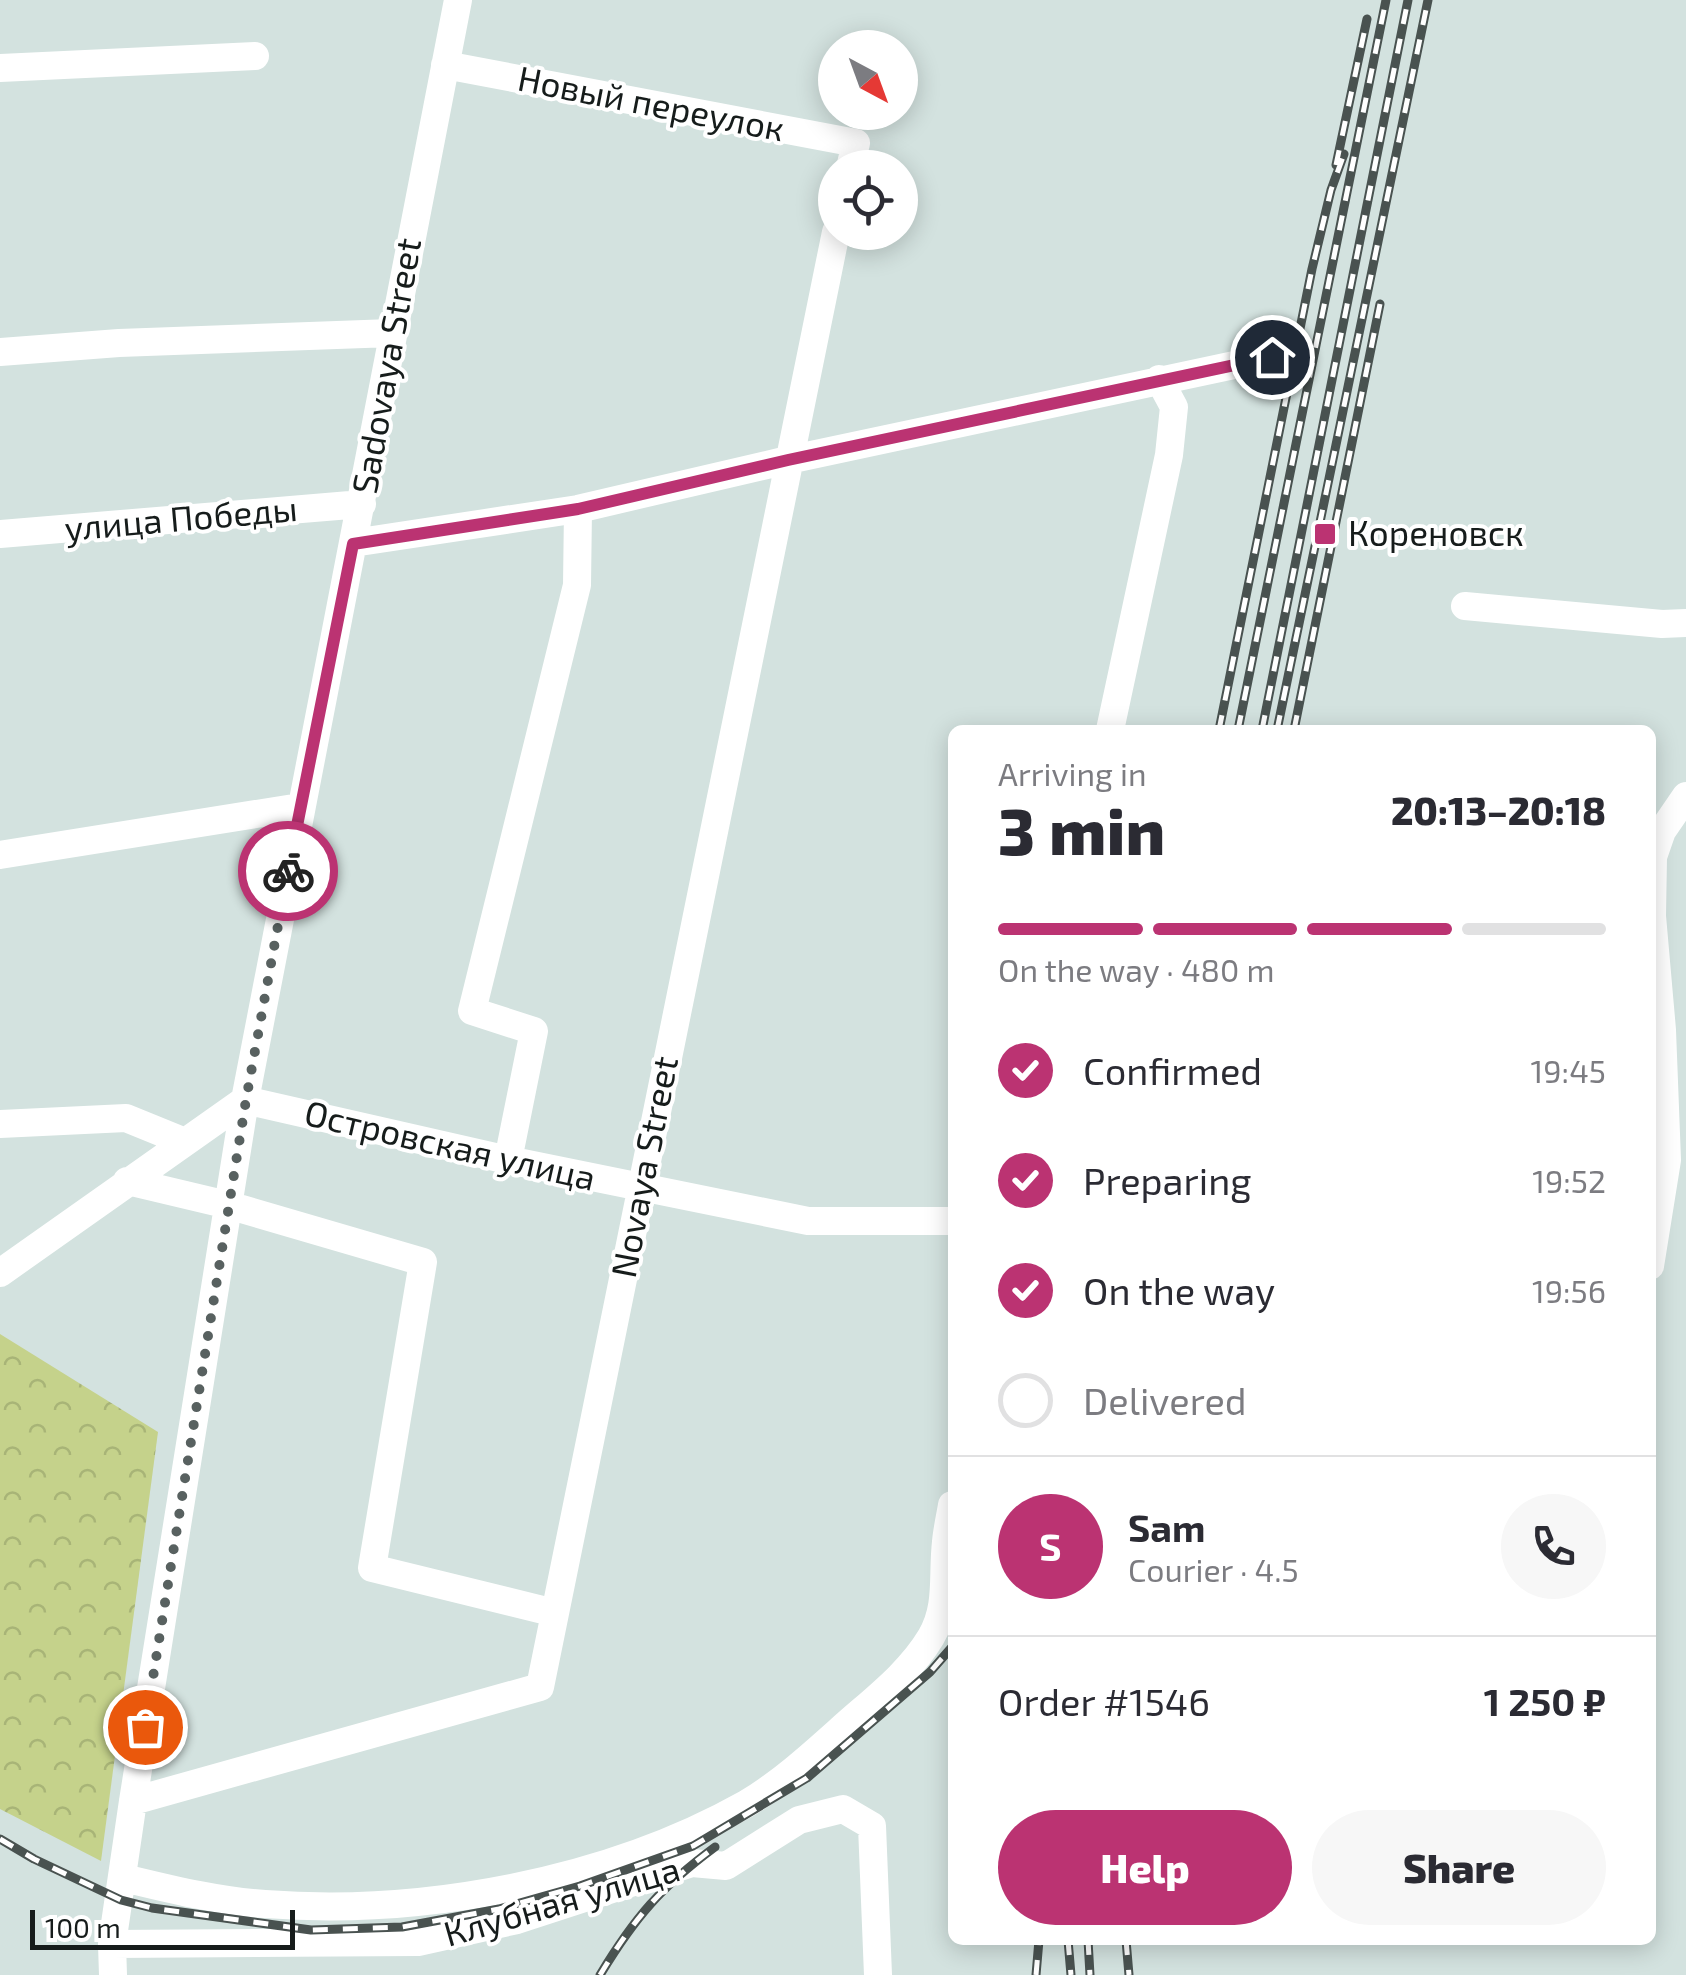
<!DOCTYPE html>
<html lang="en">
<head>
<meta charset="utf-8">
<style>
  body { margin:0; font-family:"Exo 2",sans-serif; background:#f7f7f7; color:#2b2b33; height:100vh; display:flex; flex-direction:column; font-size:38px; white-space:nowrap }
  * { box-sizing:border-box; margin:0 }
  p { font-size:32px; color:#7c7c81 }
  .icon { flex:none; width:55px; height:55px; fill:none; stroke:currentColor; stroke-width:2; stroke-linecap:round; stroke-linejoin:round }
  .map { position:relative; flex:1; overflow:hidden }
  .details { position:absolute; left:948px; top:725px; width:708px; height:1220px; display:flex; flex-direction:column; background:#fff; border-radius:15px; box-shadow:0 5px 25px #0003 }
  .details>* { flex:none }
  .needle { width:65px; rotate:139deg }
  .buttons { position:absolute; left:818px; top:30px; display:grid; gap:20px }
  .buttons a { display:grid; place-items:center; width:100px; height:100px; border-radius:50%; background:#fff; box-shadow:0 5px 25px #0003; font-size:50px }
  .scale { position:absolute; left:30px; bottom:25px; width:265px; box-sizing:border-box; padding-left:10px; border:5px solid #161c1b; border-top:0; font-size:28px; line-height:35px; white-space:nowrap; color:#161c1b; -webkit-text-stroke:8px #fff; paint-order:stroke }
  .pin { position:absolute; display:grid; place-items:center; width:85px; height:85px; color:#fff; margin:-42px; border:5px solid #fff; border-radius:50%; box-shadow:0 2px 10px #0007 }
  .courier { position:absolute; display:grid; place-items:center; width:100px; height:100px; margin:-50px; border:8px solid #bb3372; border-radius:50%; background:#fff; color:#222; box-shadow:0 2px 12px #0007 }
  .head em { font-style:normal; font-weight:800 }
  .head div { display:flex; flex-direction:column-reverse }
  .head { display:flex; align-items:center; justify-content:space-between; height:170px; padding:0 50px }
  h1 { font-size:65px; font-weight:800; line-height:75px }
  .bar { display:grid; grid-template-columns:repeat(4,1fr); gap:15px 10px; align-content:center; height:120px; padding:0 50px }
  .bar i { height:12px; border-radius:8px; background:#e1e1e2 }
  .bar .active { background:#bb3372 }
  .bar p { grid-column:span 4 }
  .line { display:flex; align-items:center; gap:25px; padding:0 50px; border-top:2px solid #e1e1e2 }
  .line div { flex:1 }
  .round { display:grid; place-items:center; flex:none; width:105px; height:105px; border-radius:52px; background:#f7f7f7 }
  ol { padding:0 50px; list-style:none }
  li { display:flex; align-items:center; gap:30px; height:110px }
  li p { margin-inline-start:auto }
  li .icon { padding:10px; border-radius:50%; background:#bb3372; color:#fff; stroke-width:4 }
  li:last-child { color:#7c7c81 }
  li i { width:55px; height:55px; border:5px solid #e1e1e2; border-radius:50% }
  .primary-button { display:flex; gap:20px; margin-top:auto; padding:20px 50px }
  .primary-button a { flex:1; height:115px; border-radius:60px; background:#bb3372; color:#fff; font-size:40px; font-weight:800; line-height:115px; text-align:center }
  .primary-button a+a { background:#f7f7f7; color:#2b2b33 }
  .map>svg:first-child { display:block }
  .park { fill:url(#park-crowns) }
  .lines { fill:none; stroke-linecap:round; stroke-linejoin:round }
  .minor { stroke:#fff; stroke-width:28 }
  .rail-casing { stroke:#495250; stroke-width:9 }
  .rail { stroke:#fff; stroke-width:5; stroke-dasharray:15; stroke-linecap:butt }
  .done { stroke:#586160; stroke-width:10; stroke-dasharray:0 18 }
  .route { stroke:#bb3372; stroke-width:12 }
  .poi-dot { fill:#bb3372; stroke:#fff; stroke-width:4 }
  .labels { text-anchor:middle; stroke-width:8; stroke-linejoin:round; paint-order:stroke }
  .street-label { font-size:35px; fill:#161c1b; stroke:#fff }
  .poi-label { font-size:35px; fill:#161c1b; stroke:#fff; text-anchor:start }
</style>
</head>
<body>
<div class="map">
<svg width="1686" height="1975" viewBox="0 0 1686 1975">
  <defs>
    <pattern id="park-crowns" width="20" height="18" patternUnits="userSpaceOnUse" patternTransform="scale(2.5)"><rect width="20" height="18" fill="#c5d28b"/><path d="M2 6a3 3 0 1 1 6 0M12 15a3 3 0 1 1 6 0" fill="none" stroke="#a8b477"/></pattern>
  </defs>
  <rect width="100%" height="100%" fill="#d3e2df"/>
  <path class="park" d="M 0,1334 L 158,1432 L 101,1861 L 0,1809 Z"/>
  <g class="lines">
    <path class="minor" d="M 445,65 L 856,143 L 850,168
      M 0,68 L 255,56
      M 0,352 L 119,343 L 392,333
      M 0,534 L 362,504
      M 353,543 L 578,509 L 788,460 L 1272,357
      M 1465,606 L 1662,624 L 1686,623
      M 1110,730 L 1169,455 L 1174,407 L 1159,379
      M 0,855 L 300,807
      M 245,1100 L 508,1160 L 808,1221 L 952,1221
      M 0,1124 L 126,1118 L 185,1142
      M 508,1160 L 534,1031 L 472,1011 L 577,585 L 578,509
      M 127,1181 L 228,1205 L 423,1262 L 372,1568 L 555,1613
      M 1650,1266 L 1667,1160 L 1662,1030 L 1652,916 L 1653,857 L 1662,831 L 1686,796
      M 0,1273 L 245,1100
      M 133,1801 L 540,1687 L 836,232
      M 124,1878 C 170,1889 217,1901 265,1904 C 423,1916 607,1882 746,1804 C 780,1784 812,1755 841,1729 C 872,1701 909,1674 931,1637 C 949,1606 942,1576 946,1542 C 947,1530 950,1517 952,1505
      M 112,1944 L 418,1942 L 517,1920 L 692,1863 L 726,1866 L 799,1820 L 843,1809 L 872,1826 L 878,1975
      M 113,1975 L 112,1944 L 133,1801 L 245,1100 L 458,0"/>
    <g class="rail-casing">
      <path id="rail" d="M 1336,165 L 1367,19
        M 1219,730 L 1312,269 L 1331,190 L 1344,154
        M 1238,730 L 1386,0
        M 1262,730 L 1408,0
        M 1277,730 L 1428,0
        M 1294,730 L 1380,304
        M 0,1839 L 34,1859 L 121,1900 L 152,1908 L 311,1930 L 402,1927 L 499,1909 L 580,1886 L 693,1846 L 807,1778 L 930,1672 L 952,1647
        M 1068,1940 L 1071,1975
        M 1088,1940 L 1090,1975
        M 1126,1940 L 1129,1975
        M 600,1975 C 635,1917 661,1887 715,1847
        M 1036,1975 L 1039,1940"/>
    </g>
    <use href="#rail" class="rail"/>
  </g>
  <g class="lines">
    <path class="done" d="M 145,1727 L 246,1100 L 288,871"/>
    <path class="route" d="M 288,871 L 353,544 L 578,509 L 788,460 L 1272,357"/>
  </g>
  <rect class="poi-dot" x="1313" y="522" width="24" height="24" rx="5"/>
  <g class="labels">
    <g class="street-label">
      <text transform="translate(651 104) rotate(11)" y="12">Новый переулок</text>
      <text transform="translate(387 366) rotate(-80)" y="12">Sadovaya Street</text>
      <text transform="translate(181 519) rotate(-5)" y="12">улица Победы</text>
      <text transform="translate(450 1146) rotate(13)" y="12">Островская улица</text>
      <text transform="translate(645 1167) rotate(-79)" y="12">Novaya Street</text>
      <text transform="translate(562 1902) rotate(-16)" y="12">Клубная улица</text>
    </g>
    <g class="poi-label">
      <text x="1348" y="546">Кореновск</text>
    </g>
  </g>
</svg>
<div class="buttons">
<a><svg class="needle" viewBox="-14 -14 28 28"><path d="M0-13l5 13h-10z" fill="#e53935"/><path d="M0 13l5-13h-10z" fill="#7c7c81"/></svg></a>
<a><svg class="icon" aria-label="locate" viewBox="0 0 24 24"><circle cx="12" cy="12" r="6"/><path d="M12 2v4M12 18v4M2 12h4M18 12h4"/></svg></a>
</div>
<div class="scale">100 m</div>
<div class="pin" style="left:145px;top:1727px;background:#ea580c"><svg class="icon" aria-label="bag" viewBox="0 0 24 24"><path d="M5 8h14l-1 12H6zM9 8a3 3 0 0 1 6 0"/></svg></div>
<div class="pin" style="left:1272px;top:357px;background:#1f2937"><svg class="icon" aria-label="home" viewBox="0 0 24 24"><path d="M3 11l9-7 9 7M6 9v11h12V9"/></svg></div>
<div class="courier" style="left:288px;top:871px"><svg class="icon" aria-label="bike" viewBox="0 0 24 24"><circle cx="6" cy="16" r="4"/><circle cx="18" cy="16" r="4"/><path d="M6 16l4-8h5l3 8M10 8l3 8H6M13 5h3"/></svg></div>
<section class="details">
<div class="head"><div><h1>3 min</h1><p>Arriving in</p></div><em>20:13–20:18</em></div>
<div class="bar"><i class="active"></i><i class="active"></i><i class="active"></i><i></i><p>On the way · 480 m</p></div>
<ol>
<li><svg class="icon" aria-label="check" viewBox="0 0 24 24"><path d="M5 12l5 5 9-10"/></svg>Confirmed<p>19:45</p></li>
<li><svg class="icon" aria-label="check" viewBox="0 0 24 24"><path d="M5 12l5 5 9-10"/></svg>Preparing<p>19:52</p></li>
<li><svg class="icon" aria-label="check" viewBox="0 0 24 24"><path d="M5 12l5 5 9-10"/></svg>On the way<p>19:56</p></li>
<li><i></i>Delivered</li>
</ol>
<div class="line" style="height:180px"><b class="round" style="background:#bb3372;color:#fff">S</b><div><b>Sam</b><p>Courier · 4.5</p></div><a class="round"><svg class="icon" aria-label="phone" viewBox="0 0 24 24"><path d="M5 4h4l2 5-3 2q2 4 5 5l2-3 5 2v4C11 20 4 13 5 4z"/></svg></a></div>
<div class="line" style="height:130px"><div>Order #1546</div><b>1 250 ₽</b></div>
<div class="primary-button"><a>Help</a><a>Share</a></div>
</section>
</div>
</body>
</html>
